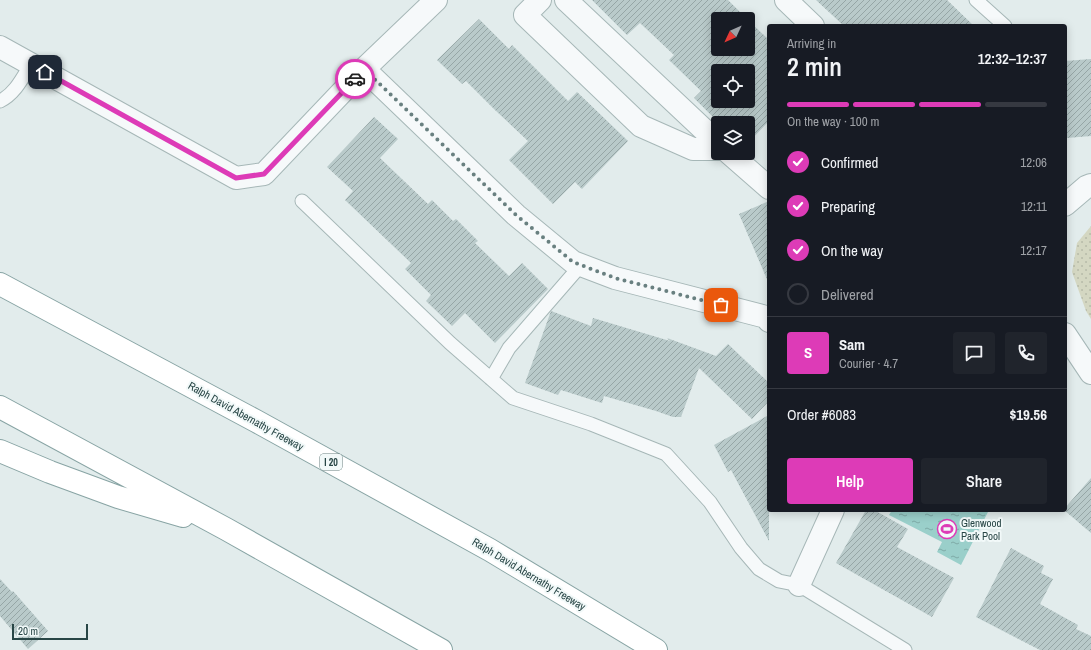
<!DOCTYPE html>
<html lang="en">
<head>
<meta charset="utf-8">
<style>
  body { margin:0; font-family:"Archivo Narrow",sans-serif; background:#20242c; color:#f1f3f6; height:100vh; display:flex; flex-direction:column; font-size:15px; white-space:nowrap }
  * { box-sizing:border-box; margin:0 }
  p { font-size:13px; color:#9ea1a6 }
  .icon { flex:none; width:22px; height:22px; fill:none; stroke:currentColor; stroke-width:2; stroke-linecap:round; stroke-linejoin:round }
  .map { position:relative; flex:1; overflow:hidden }
  .drawer { position:absolute; left:767px; top:24px; width:300px; height:488px; display:flex; flex-direction:column; background:#171b24; border-radius:4px; box-shadow:0 2px 10px #0003 }
  .drawer>* { flex:none }
  .needle { width:26px; rotate:226deg }
  .tools { position:absolute; left:711px; top:12px; display:grid; gap:8px }
  .tools a { display:grid; place-items:center; width:44px; height:44px; border-radius:4px; background:#171b24; box-shadow:0 2px 10px #0003; font-size:20px }
  .scale { position:absolute; left:12px; bottom:10px; width:76px; box-sizing:border-box; padding-left:4px; border:2px solid #284646; border-top:0; font-size:11px; line-height:14px; white-space:nowrap; color:#284646; -webkit-text-stroke:3px #f2f9f9; paint-order:stroke }
  .pin { position:absolute; display:grid; place-items:center; width:34px; height:34px; color:#fff; margin:-17px; border-radius:8px; box-shadow:0 2px 6px #0006 }
  .courier { position:absolute; display:grid; place-items:center; width:40px; height:40px; margin:-20px; border:3px solid #dd3bb7; border-radius:50%; background:#fff; color:#222; box-shadow:0 1px 5px #0007 }
  .overview em { font-style:normal; font-weight:600 }
  .overview div { display:flex; flex-direction:column-reverse }
  .overview { display:flex; align-items:center; justify-content:space-between; height:68px; padding:0 20px }
  h1 { font-size:26px; font-weight:600; line-height:30px }
  .bar { display:grid; grid-template-columns:repeat(4,1fr); gap:6px 4px; align-content:center; height:48px; padding:0 20px }
  .bar i { height:5px; border-radius:3px; background:#363941 }
  .bar .active { background:#dd3bb7 }
  .bar p { grid-column:span 4 }
  .line { display:flex; align-items:center; gap:10px; padding:0 20px; border-top:1px solid #363941 }
  .line div { flex:1 }
  .round { display:grid; place-items:center; flex:none; width:42px; height:42px; border-radius:4px; background:#20242c }
  ol { padding:0 20px; list-style:none }
  li { display:flex; align-items:center; gap:12px; height:44px }
  li p { margin-inline-start:auto }
  li .icon { padding:4px; border-radius:50%; background:#dd3bb7; color:#fff; stroke-width:4 }
  li:last-child { color:#9ea1a6 }
  li i { width:22px; height:22px; border:2px solid #363941; border-radius:50% }
  .cta { display:flex; gap:8px; margin-top:auto; padding:8px 20px }
  .cta a { flex:1; height:46px; border-radius:4px; background:#dd3bb7; color:#fff; font-size:16px; font-weight:600; line-height:46px; text-align:center }
  .cta a+a { background:#20242c; color:#f1f3f6 }
  .map>svg:first-child { display:block }
  .park { fill:url(#park-dots) }
  .water { fill:url(#water-ripples) }
  .building { fill:url(#building-hatch); fill-rule:evenodd }
  .lines { fill:none; stroke-linecap:round; stroke-linejoin:round }
  .service-casing { stroke:#a6b7b7; stroke-width:15 }
  .minor-casing { stroke:#a6b7b7; stroke-width:24 }
  .motorway-casing { stroke:#88a4a4; stroke-width:24 }
  .service { stroke:#f6f9fa; stroke-width:13 }
  .minor { stroke:#f6f9fa; stroke-width:22 }
  .motorway { stroke:#fff; stroke-width:22 }
  .done { stroke:#698080; stroke-width:4; stroke-dasharray:0 7.2 }
  .route { stroke:#dd3bb7; stroke-width:5 }
  .labels { text-anchor:middle; stroke-width:4; stroke-linejoin:round; paint-order:stroke }
  .shield { fill:#f2f9f9; stroke:#657c7c; stroke-width:1 }
  .shield-label { font-size:10px; font-weight:bold; fill:#284646 }
  .street-label { font-size:11px; fill:#284646; stroke:#f2f9f9 }
  .poi-label { font-size:11px; fill:#284646; stroke:#f2f9f9; text-anchor:start }
</style>
</head>
<body>
<div class="map">
<svg width="1091" height="650" viewBox="0 0 1091 650">
  <defs>
    <pattern id="park-dots" width="8" height="8" patternUnits="userSpaceOnUse"><rect width="8" height="8" fill="#d4d7c2"/><path d="M2 2h.1M6 6h.1" fill="none" stroke="#b6baa8" stroke-width="1.8" stroke-linecap="round"/></pattern>
    <pattern id="water-ripples" width="26" height="14" patternUnits="userSpaceOnUse"><rect width="26" height="14" fill="#9acfca"/><path d="M2 4q2-2 4 0t4 0M15 11q2-2 4 0t4 0" fill="none" stroke="#7eaaa6"/></pattern>
    <pattern id="building-hatch" width="6" height="6" patternUnits="userSpaceOnUse"><rect width="6" height="6" fill="#b9caca"/><path d="M-1 1l2-2M0 6l6-6M5 7l2-2" fill="none" stroke="#96a6a6"/></pattern>
  </defs>
  <rect width="100%" height="100%" fill="#e2ecec"/>
  <path class="park" d="M 1091,226 L 1091,319 L 1086,311 L 1072,272 L 1077,243 Z"/>
  <path class="water" d="M 892,510 L 989,510 L 961,565 L 937,552 L 942,542 L 889,515 Z"/>
  <path class="building" d="M 592,0 L 728,0 L 747,19 L 718,19 L 718,49 L 748,49 L 748,20 L 769,40 L 769,121 L 748,143 L 748,123 L 719,123 L 694,98 L 701,91 L 669,60 L 674,55 L 640,23 L 627,35 ZM 718,71 L 748,71 L 748,101 L 718,101 Z
    M 816,0 L 947,0 L 974,26 L 844,26 Z
    M 479,19 L 509,49 L 512,45 L 568,101 L 577,92 L 628,141 L 582,189 L 575,182 L 553,204 L 509,160 L 528,141 L 495,110 L 466,81 L 462,84 L 437,60 Z
    M 1091,59 L 1091,136 L 1067,138 L 1065,117 L 1065,61 Z
    M 374,117 L 398,139 L 380,158 L 428,204 L 432,200 L 453,221 L 456,219 L 478,241 L 475,243 L 509,276 L 522,263 L 548,289 L 495,343 L 465,313 L 452,326 L 426,301 L 431,295 L 405,269 L 411,263 L 345,200 L 353,191 L 327,167 Z
    M 769,201 L 769,284 L 739,214 Z
    M 551,311 L 591,326 L 593,318 L 670,341 L 667,338 L 716,356 L 728,344 L 769,383 L 769,401 L 752,419 L 699,368 L 681,417 L 673,417 L 656,411 L 604,396 L 602,403 L 561,390 L 558,395 L 525,383 Z
    M 769,415 L 769,541 L 731,470 L 728,472 L 714,445 Z
    M 1091,478 L 1091,533 L 1064,510 L 1065,510 L 1065,508 Z
    M 866,510 L 874,510 L 908,529 L 897,547 L 954,578 L 932,617 L 836,563 Z
    M 1011,548 L 1044,566 L 1041,573 L 1053,579 L 1040,604 L 1078,625 L 1076,629 L 1091,636 L 1091,650 L 1040,650 L 976,617 Z
    M 0,579 L 12,592 L 13,591 L 48,631 L 28,649 L 0,616 Z"/>
  <g class="lines">
    <g class="service-casing">
      <path id="service" d="M 976,0 L 1005,26
        M 0,101 C 15,94 23,77 31,64
        M 302,201 L 450,343 L 513,398 L 591,424 L 666,454 L 710,502 L 741,548 L 759,569 L 779,581 L 799,585 L 905,650
        M 491,379 L 509,348 L 581,265"/>
    </g>
    <g class="minor-casing">
      <path id="minor" d="M 540,0 L 525,15 L 641,126 L 693,149 L 718,149
        M 566,0 L 718,143
        M 786,0 L 813,26
        M 0,47 L 236,178 L 264,174 L 364,69 L 436,0
        M 364,69 L 516,215 L 573,262 L 615,278 L 766,317 L 769,321
        M 729,153 L 769,188
        M 1065,205 L 1086,187 L 1091,185
        M 1065,334 L 1091,373
        M 799,585 L 833,510"/>
    </g>
    <g class="motorway-casing">
      <path id="motorway" d="M 0,284 L 256,421 L 490,550 L 656,650
        M 0,407 L 226,529 L 441,650
        M 0,451 L 50,472 L 118,497 L 183,516"/>
    </g>
    <use href="#service" class="service"/>
    <use href="#minor" class="minor"/>
    <use href="#motorway" class="motorway"/>
  </g>
  <g class="lines">
    <path class="done" d="M 355,79 L 364,69 L 516,215 L 573,262 L 615,278 L 721,305"/>
    <path class="route" d="M 45,72 L 236,178 L 264,174 L 355,79"/>
  </g>
  <defs>
    <g id="stadium-ring" transform="scale(1)"><circle r="9.5" fill="#f2f9f9" stroke="#dd3bb7" stroke-width="1.5"/><path d="M0-5a6.5 5 0 1 0 0 10a6.5 5 0 1 0 0-10ZM-3.5-1.8h7v3.6h-7Z" fill="#dd3bb7"/></g>
  </defs>
  <g fill-rule="evenodd">
    <use href="#stadium-ring" x="947" y="529"/>
  </g>
  <g class="labels">
    <rect class="shield" x="320" y="454" width="22" height="16" rx="3"/>
    <g class="shield-label">
      <text x="331" y="466">I 20</text>
    </g>
    <g class="street-label">
      <text transform="translate(246 416) rotate(29)" y="4">Ralph David Abernathy Freeway</text>
      <text transform="translate(529 574) rotate(31)" y="4">Ralph David Abernathy Freeway</text>
    </g>
    <g class="poi-label">
      <text x="961" y="527">Glenwood<tspan x="961" dy="13">Park Pool</tspan></text>
    </g>
  </g>
</svg>
<div class="tools">
<a><svg class="needle" viewBox="-14 -14 28 28"><path d="M0-13l5 13h-10z" fill="#e53935"/><path d="M0 13l5-13h-10z" fill="#9ea1a6"/></svg></a>
<a><svg class="icon" aria-label="locate" viewBox="0 0 24 24"><circle cx="12" cy="12" r="6"/><path d="M12 2v4M12 18v4M2 12h4M18 12h4"/></svg></a>
<a><svg class="icon" aria-label="layers" viewBox="0 0 24 24"><path d="M12 4l9 5-9 5-9-5zM3 14l9 5 9-5"/></svg></a>
</div>
<div class="scale">20 m</div>
<div class="pin" style="left:721px;top:305px;background:#ea580c"><svg class="icon" aria-label="bag" viewBox="0 0 24 24"><path d="M5 8h14l-1 12H6zM9 8a3 3 0 0 1 6 0"/></svg></div>
<div class="pin" style="left:45px;top:72px;background:#1f2937"><svg class="icon" aria-label="home" viewBox="0 0 24 24"><path d="M3 11l9-7 9 7M6 9v11h12V9"/></svg></div>
<div class="courier" style="left:355px;top:79px"><svg class="icon" aria-label="car" viewBox="0 0 24 24"><path d="M5 17H2v-5l4-1 3-4h7l3 4 3 1v5h-3M9 17h6M6 11h13"/><circle cx="7" cy="17" r="2"/><circle cx="17" cy="17" r="2"/></svg></div>
<section class="drawer">
<div class="overview"><div><h1>2 min</h1><p>Arriving in</p></div><em>12:32–12:37</em></div>
<div class="bar"><i class="active"></i><i class="active"></i><i class="active"></i><i></i><p>On the way · 100 m</p></div>
<ol>
<li><svg class="icon" aria-label="check" viewBox="0 0 24 24"><path d="M5 12l5 5 9-10"/></svg>Confirmed<p>12:06</p></li>
<li><svg class="icon" aria-label="check" viewBox="0 0 24 24"><path d="M5 12l5 5 9-10"/></svg>Preparing<p>12:11</p></li>
<li><svg class="icon" aria-label="check" viewBox="0 0 24 24"><path d="M5 12l5 5 9-10"/></svg>On the way<p>12:17</p></li>
<li><i></i>Delivered</li>
</ol>
<div class="line" style="height:72px"><b class="round" style="background:#dd3bb7;color:#fff">S</b><div><b>Sam</b><p>Courier · 4.7</p></div><a class="round"><svg class="icon" aria-label="chat" viewBox="0 0 24 24"><path d="M4 5h16v11H9l-5 4z"/></svg></a><a class="round"><svg class="icon" aria-label="phone" viewBox="0 0 24 24"><path d="M5 4h4l2 5-3 2q2 4 5 5l2-3 5 2v4C11 20 4 13 5 4z"/></svg></a></div>
<div class="line" style="height:52px"><div>Order #6083</div><b>$19.56</b></div>
<div class="cta"><a>Help</a><a>Share</a></div>
</section>
</div>
</body>
</html>
